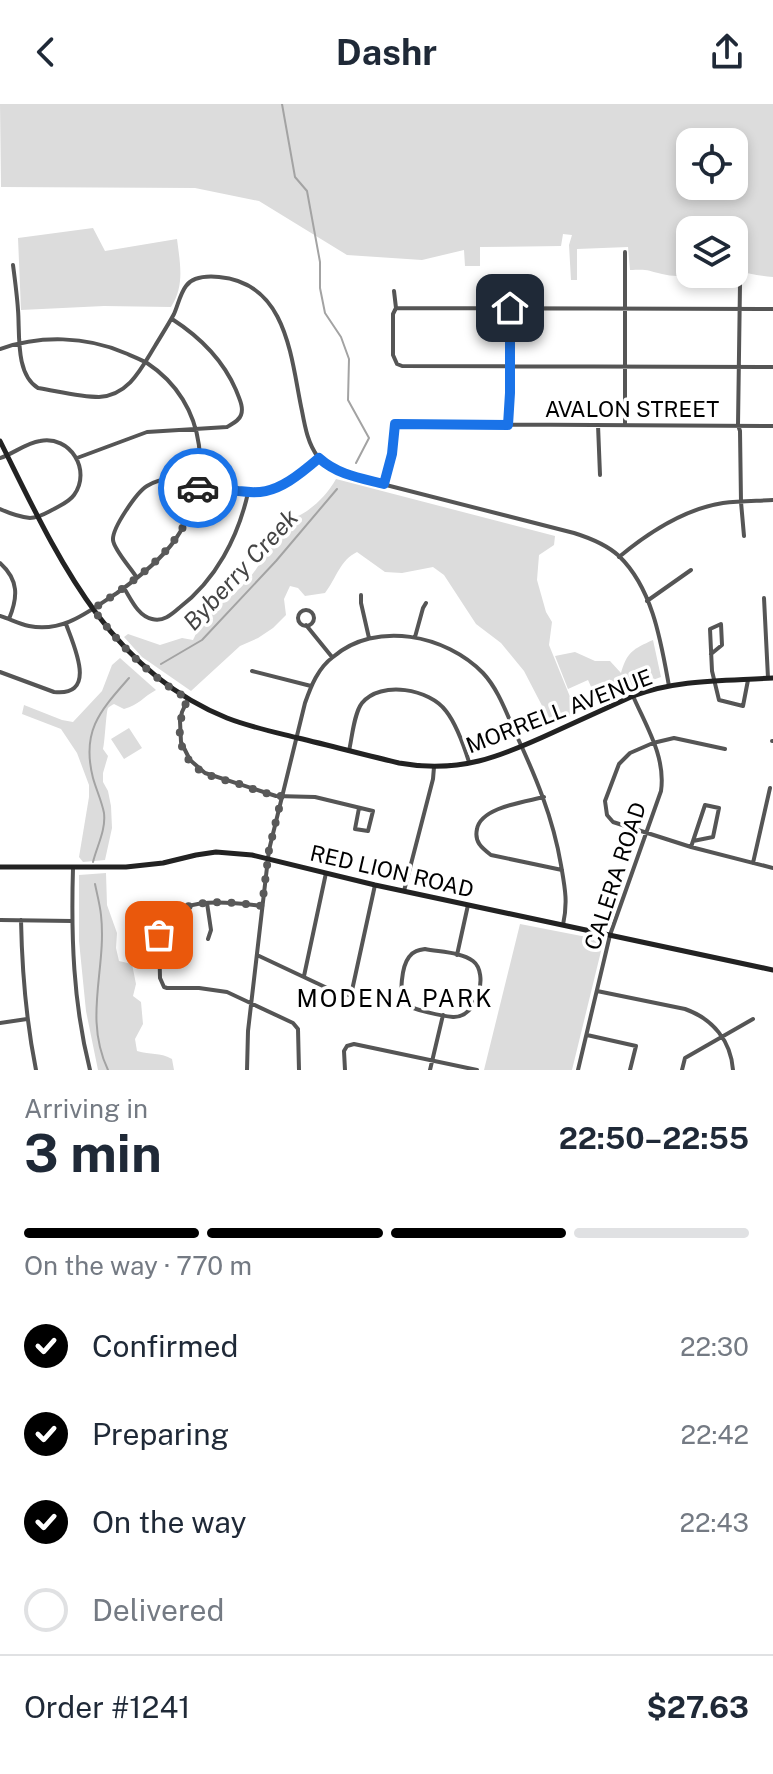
<!DOCTYPE html>
<html lang="en">
<head>
<meta charset="utf-8">
<style>
  body { margin:0; font-family:"Public Sans",sans-serif; background:#f6f6f7; color:#1f2937; height:100vh; display:flex; flex-direction:column; font-size:30px; white-space:nowrap }
  * { box-sizing:border-box; margin:0 }
  p { font-size:26px; color:#747a83 }
  .icon { flex:none; width:44px; height:44px; fill:none; stroke:currentColor; stroke-width:2; stroke-linecap:round; stroke-linejoin:round }
  .map { position:relative; height:966px; overflow:hidden }
  .sheet { display:flex; flex-direction:column; background:#fff; flex:1 }
  .sheet>* { flex:none }
  .buttons { position:absolute; left:676px; top:24px; display:grid; gap:16px }
  .buttons a { display:grid; place-items:center; width:72px; height:72px; border-radius:16px; background:#fff; box-shadow:0 4px 12px #0003; font-size:40px }
  .pin { position:absolute; display:grid; place-items:center; width:68px; height:68px; color:#fff; margin:-34px; border-radius:16px; box-shadow:0 4px 12px #0006 }
  .courier { position:absolute; display:grid; place-items:center; width:80px; height:80px; margin:-40px; border:6px solid #1a73e8; border-radius:50%; background:#fff; color:#222; box-shadow:0 2px 10px #0007 }
  .overview em { font-style:normal; font-weight:700 }
  .overview div { display:flex; flex-direction:column-reverse }
  .overview { display:flex; align-items:center; justify-content:space-between; height:136px; padding:0 24px }
  h1 { font-size:52px; font-weight:700; line-height:60px }
  .bar { display:grid; grid-template-columns:repeat(4,1fr); gap:12px 8px; align-content:center; height:96px; padding:0 24px }
  .bar i { height:10px; border-radius:6px; background:#e0e1e3 }
  .bar .current { background:#000 }
  .bar p { grid-column:span 4 }
  .line { display:flex; align-items:center; gap:20px; padding:0 24px; border-top:2px solid #e0e1e3 }
  .line div { flex:1 }
  ol { padding:0 24px; list-style:none }
  li { display:flex; align-items:center; gap:24px; height:88px }
  li p { margin-inline-start:auto }
  li .icon { padding:8px; border-radius:50%; background:#000; color:#fff; stroke-width:4 }
  li:last-child { color:#747a83 }
  li i { width:44px; height:44px; border:4px solid #e0e1e3; border-radius:50% }
  header { display:flex; justify-content:space-between; align-items:center; height:104px; padding:0 24px; background:#fff; font-size:36px; font-weight:700 }
  .map>svg:first-child { display:block }
  .green { fill:#dcdcdc; fill-rule:evenodd }
  .lines { fill:none; stroke-linecap:round; stroke-linejoin:round }
  .stream { stroke:#a3a3a3; stroke-width:2 }
  .street { stroke:#555; stroke-width:4 }
  .secondary { stroke:#222; stroke-width:5 }
  .done { stroke:#595959; stroke-width:8; stroke-dasharray:0 14.4 }
  .route { stroke:#1a73e8; stroke-width:10 }
  .labels { text-anchor:middle; stroke-width:7; stroke-linejoin:round; paint-order:stroke }
  .street-label { font-size:22px; fill:#000; stroke:#fff }
  .water-label { font-size:24px; font-style:italic; fill:#444; stroke:#fff }
  .neighbourhood-label { font-size:24px; letter-spacing:2px; fill:#000; stroke:#fff }
</style>
</head>
<body>
<header><svg class="icon" aria-label="back" viewBox="0 0 24 24"><path d="M15 5l-7 7 7 7"/></svg>Dashr<svg class="icon" aria-label="share" viewBox="0 0 24 24"><path d="M12 15V3M7 8l5-5 5 5M5 13v7h14v-7"/></svg></header>
<div class="map">
<svg width="773" height="966" viewBox="0 0 773 966">
  <rect width="100%" height="100%" fill="#fff"/>
  <path class="green" d="M 0,0 L 773,0 L 773,173 C 759,172 748,169 734,167 L 734,126 L 690,126 L 690,170 L 696,170 C 685,172 673,173 662,170 C 647,166 647,165 630,166 L 628,143 L 577,145 L 577,176 L 571,176 L 569,141 L 572,131 L 563,130 L 561,142 L 480,143 L 480,162 L 465,162 L 464,146 L 422,156 L 347,151 L 259,97 L 195,84 L 1,83 ZM 690,38 L 734,38 L 734,82 L 690,82 Z
    M 93,124 L 105,147 L 177,135 C 180,159 185,182 171,203 L 104,202 L 21,206 L 18,134 Z
    M 336,375 L 555,432 L 554,441 L 539,451 L 537,476 L 546,508 L 552,518 L 549,541 L 577,610 L 551,619 L 524,567 L 501,539 L 476,520 L 444,471 L 433,463 L 402,469 L 385,468 L 357,448 C 340,456 336,475 325,489 L 305,492 L 298,484 L 290,482 L 284,495 L 286,511 L 273,524 L 258,534 L 240,542 L 191,587 L 142,553 L 124,533 L 128,530 L 160,541 L 182,534 L 193,536 C 197,529 199,518 202,513 C 207,503 219,502 227,496 C 239,486 252,473 260,459 C 266,447 270,430 280,421 C 286,415 295,414 302,410 C 316,402 328,389 336,375 Z
    M 653,536 L 661,573 L 597,596 L 588,576 L 568,585 L 555,552 L 575,548 L 595,557 L 610,557 L 621,569 C 627,548 633,545 653,536 Z
    M 120,554 L 156,586 C 143,593 139,601 124,605 L 114,600 C 112,601 110,602 108,604 C 106,608 105,638 103,645 L 108,652 L 103,669 L 103,678 L 108,687 L 111,702 L 112,724 L 105,756 L 83,758 L 79,753 L 89,693 L 89,681 L 77,649 L 61,625 L 22,610 L 24,601 L 62,616 L 73,618 L 102,587 L 112,561 Z
    M 129,624 L 142,644 L 124,655 L 111,635 Z
    M 106,769 L 107,801 L 117,829 L 116,844 L 119,857 L 132,860 L 136,880 L 133,892 L 141,898 L 143,920 L 135,935 L 137,947 C 151,951 159,948 172,955 L 174,966 L 98,966 L 86,907 L 79,837 L 79,771 Z
    M 520,820 L 602,836 L 603,839 L 572,966 L 484,966 Z"/>
  <g class="lines">
    <path class="stream" d="M 282,0 L 295,73 L 307,87 L 320,158 L 320,184 L 325,209 L 341,233 L 349,255 L 348,296 L 369,334 L 356,359
      M 161,560 L 202,536 L 276,457 L 337,385
      M 93,758 C 97,742 106,726 104,709 C 102,698 96,685 93,674 C 81,627 100,607 129,574
      M 95,780 C 97,790 100,801 101,811 C 107,865 83,913 108,966"/>
    <path class="street" d="M 13,161 C 15,176 17,191 18,206 C 20,229 15,270 38,284 C 57,287 79,293 99,293 C 129,291 141,265 155,242 C 161,232 168,221 174,210 C 178,201 180,190 186,182 C 193,172 208,172 219,173 C 288,179 291,256 302,307 C 305,323 308,340 318,353 C 324,361 334,366 343,370 L 574,429 C 590,434 607,441 619,452 C 653,485 661,538 669,582
      M 740,180 L 738,321 L 740,327 L 741,398 L 744,432
      M 394,187 L 396,204 L 393,210 L 393,251 L 397,260 L 402,262 L 773,263
      M 396,204 L 773,205
      M 0,245 C 40,231 86,232 125,249 C 132,252 140,255 147,259 C 208,299 215,378 175,436 C 160,457 138,474 117,489 C 89,507 64,529 29,522 C 19,520 10,515 0,512
      M 508,321 L 510,289 L 510,204
      M 598,321 L 600,371
      M 625,321 L 625,148
      M 0,354 C 13,350 26,339 40,337 C 70,331 92,366 74,391 C 69,398 61,401 54,405 C 46,409 39,414 30,414 C 20,413 9,409 0,405
      M 77,354 L 147,328 L 227,323 C 232,320 239,317 241,311 C 244,303 239,294 236,286 C 223,256 200,233 172,215
      M 384,380 L 392,350 L 395,320 L 773,322
      M 619,453 C 649,428 684,405 723,399 C 740,397 757,397 773,396
      M 0,459 C 19,476 18,493 9,515
      M 137,474 C 131,464 114,446 113,436 C 112,424 137,388 147,382 C 155,377 163,375 172,374 C 211,378 253,401 289,378 C 300,372 309,362 319,354
      M 124,484 C 131,495 138,512 152,515 C 163,518 171,511 179,504 C 216,476 238,433 248,389
      M 361,491 L 361,499 L 369,534
      M 764,494 L 768,574
      M 647,497 L 691,466
      M298 514a8 8 0 1 1 16 0a8 8 0 1 1-16 0Z
      M 306,521 L 332,553
      M 415,533 L 423,504 L 426,499
      M 711,550 L 722,541 L 721,520 L 710,525 L 712,567 L 719,596 L 743,602 L 748,576
      M 252,567 L 311,582
      M 0,568 L 54,588 C 99,593 73,540 66,520
      M 188,595 L 182,608 L 180,617 L 181,638 L 190,656 L 205,669 L 276,692 L 315,693 L 373,707 L 368,727 L 355,725 L 359,704
      M 772,637 L 773,637
      M 725,645 L 674,634 L 653,639 L 630,649 L 619,660 L 605,697 L 607,711 L 613,718 L 691,743 L 773,764
      M 349,647 C 352,634 354,609 362,599 C 381,576 430,585 446,607 C 457,621 464,642 469,658
      M 544,693 C 525,698 481,703 477,725 C 474,738 482,744 491,751 L 562,766
      M 691,743 L 705,701 L 719,704 L 713,733 L 693,737
      M 753,759 L 770,684
      M 73,764 C 71,832 73,899 90,966
      M 404,787 L 433,675 L 434,663
      M 207,799 L 211,826 L 208,835
      M 262,802 C 229,798 171,789 159,831 L 160,874 L 164,883 L 167,884 L 199,884 L 227,888 L 293,919 L 298,925 L 299,966
      M 0,816 L 72,817
      M 21,816 C 22,867 26,916 36,966
      M 425,845 C 439,848 461,848 473,857 C 489,869 478,914 453,913 C 443,912 412,906 406,900 C 398,891 402,862 409,853 C 413,847 419,846 425,845 Z
      M 257,851 L 342,891 L 351,891 L 375,781
      M 457,851 L 468,801
      M 304,872 L 326,769
      M 597,887 L 685,905 C 713,915 731,937 733,966
      M 0,919 L 27,915
      M 587,931 L 636,942 L 630,966
      M 247,966 L 248,927 L 269,746 L 305,599 C 311,582 318,564 333,553 C 376,516 446,531 483,569 C 498,585 506,608 515,628 C 535,671 553,713 561,761 C 565,784 568,798 563,821
      M 345,966 L 344,947 L 347,942 L 354,940 L 477,966
      M 430,966 L 443,911
      M 578,966 L 610,831 L 661,687 C 666,653 646,622 633,592
      M 682,966 L 685,954 L 753,915"/>
    <path class="secondary" d="M 0,337 C 55,447 105,565 227,614 C 250,623 274,628 298,634 C 332,642 365,651 399,659 C 459,670 500,653 554,628 C 580,616 607,604 633,592 C 678,575 726,577 773,574
      M 0,763 L 126,763 L 163,759 L 196,751 L 216,748 L 252,751 L 375,781 L 773,866"/>
  </g>
  <g class="lines">
    <path class="done" d="M 159,831 C 171,789 229,798 262,802 L 269,746 L 282,692 C 268,691 253,685 239,680 C 229,677 218,675 209,671 C 176,657 174,623 188,595 C 149,572 120,541 93,505 C 138,475 187,441 198,384"/>
    <path class="route" d="M 198,384 L 199,379 C 260,392 269,397 319,354 C 338,371 360,374 384,380 L 392,350 L 395,320 L 508,321 L 510,289 L 510,204"/>
  </g>
  <g class="labels">
    <g class="street-label">
      <text x="632" y="313">AVALON STREET</text>
      <text transform="translate(559 607) rotate(-21)" y="8">MORRELL AVENUE</text>
      <text transform="translate(392 767) rotate(13)" y="8">RED LION ROAD</text>
      <text transform="translate(615 772) rotate(-72)" y="8">CALERA ROAD</text>
    </g>
    <g class="water-label">
      <text transform="translate(241 466) rotate(-47)" y="8">Byberry Creek</text>
    </g>
    <g class="neighbourhood-label">
      <text x="395" y="903">MODENA PARK</text>
    </g>
  </g>
</svg>
<div class="buttons">
<a><svg class="icon" aria-label="locate" viewBox="0 0 24 24"><circle cx="12" cy="12" r="6"/><path d="M12 2v4M12 18v4M2 12h4M18 12h4"/></svg></a>
<a><svg class="icon" aria-label="layers" viewBox="0 0 24 24"><path d="M12 4l9 5-9 5-9-5zM3 14l9 5 9-5"/></svg></a>
</div>
<div class="pin" style="left:159px;top:831px;background:#ea580c"><svg class="icon" aria-label="bag" viewBox="0 0 24 24"><path d="M5 8h14l-1 12H6zM9 8a3 3 0 0 1 6 0"/></svg></div>
<div class="pin" style="left:510px;top:204px;background:#1f2937"><svg class="icon" aria-label="home" viewBox="0 0 24 24"><path d="M3 11l9-7 9 7M6 9v11h12V9"/></svg></div>
<div class="courier" style="left:198px;top:384px"><svg class="icon" aria-label="car" viewBox="0 0 24 24"><path d="M5 17H2v-5l4-1 3-4h7l3 4 3 1v5h-3M9 17h6M6 11h13"/><circle cx="7" cy="17" r="2"/><circle cx="17" cy="17" r="2"/></svg></div>
</div>
<section class="sheet">
<div class="overview"><div><h1>3 min</h1><p>Arriving in</p></div><em>22:50–22:55</em></div>
<div class="bar"><i class="current"></i><i class="current"></i><i class="current"></i><i></i><p>On the way · 770 m</p></div>
<ol>
<li><svg class="icon" aria-label="check" viewBox="0 0 24 24"><path d="M5 12l5 5 9-10"/></svg>Confirmed<p>22:30</p></li>
<li><svg class="icon" aria-label="check" viewBox="0 0 24 24"><path d="M5 12l5 5 9-10"/></svg>Preparing<p>22:42</p></li>
<li><svg class="icon" aria-label="check" viewBox="0 0 24 24"><path d="M5 12l5 5 9-10"/></svg>On the way<p>22:43</p></li>
<li><i></i>Delivered</li>
</ol>
<div class="line" style="height:104px"><div>Order #1241</div><b>$27.63</b></div>
</section>
</body>
</html>
